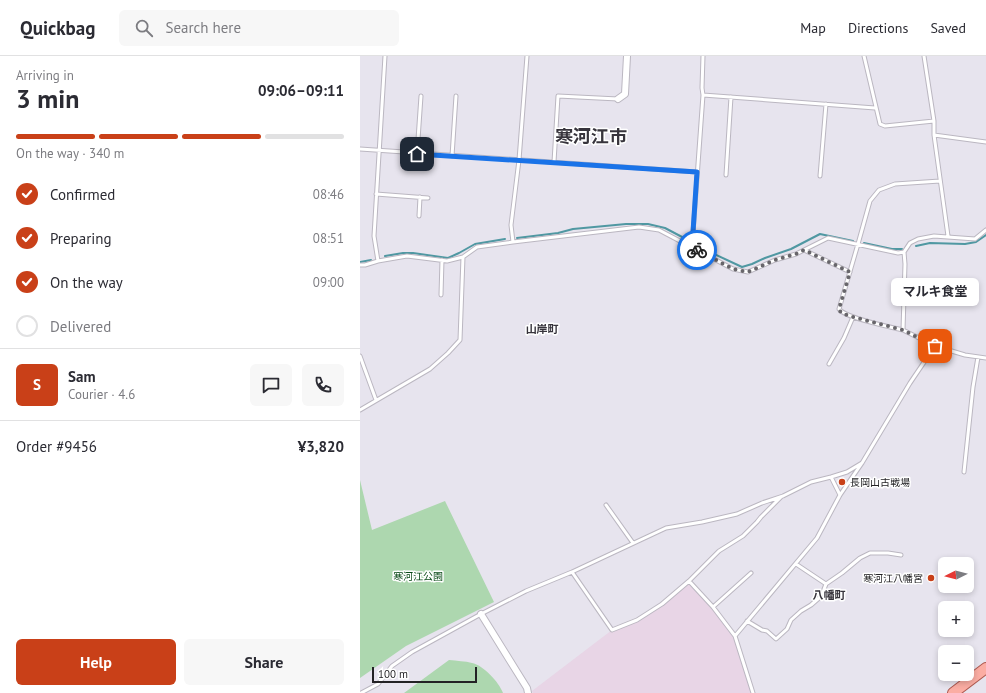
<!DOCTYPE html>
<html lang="en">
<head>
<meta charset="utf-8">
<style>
  body { margin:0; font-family:"PT Sans","Noto Sans JP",sans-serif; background:#f7f7f7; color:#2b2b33; height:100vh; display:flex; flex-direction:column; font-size:15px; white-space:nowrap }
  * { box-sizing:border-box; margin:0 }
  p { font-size:13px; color:#7c7c81 }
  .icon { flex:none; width:22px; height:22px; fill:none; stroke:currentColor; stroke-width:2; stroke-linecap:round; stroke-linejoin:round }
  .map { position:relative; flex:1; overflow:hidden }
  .drawer { display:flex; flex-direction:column; background:#fff; width:360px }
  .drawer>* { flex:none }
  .needle { width:26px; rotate:264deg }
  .tools { position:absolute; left:578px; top:501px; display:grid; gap:8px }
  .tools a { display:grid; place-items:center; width:36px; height:36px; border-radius:6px; background:#fff; box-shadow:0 2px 6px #0003; font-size:20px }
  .scale { position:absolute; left:12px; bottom:10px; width:105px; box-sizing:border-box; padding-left:4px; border:2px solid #232225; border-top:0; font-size:11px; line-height:14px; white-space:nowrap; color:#232225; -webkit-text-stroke:3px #fff; paint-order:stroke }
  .pin { position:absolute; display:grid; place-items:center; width:34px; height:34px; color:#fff; margin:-17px; border-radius:8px; box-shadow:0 2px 6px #0006 }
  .courier { position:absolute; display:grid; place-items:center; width:40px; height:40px; margin:-20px; border:3px solid #1a73e8; border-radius:50%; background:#fff; color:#222; box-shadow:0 1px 5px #0007 }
  .bubble { position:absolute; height:28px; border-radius:6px; background:#fff; box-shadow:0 2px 6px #0003; font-size:13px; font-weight:700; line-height:28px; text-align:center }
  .summary em { font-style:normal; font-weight:700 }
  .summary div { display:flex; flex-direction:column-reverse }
  .summary { display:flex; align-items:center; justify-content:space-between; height:68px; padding:0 16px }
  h1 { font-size:26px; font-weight:700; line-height:30px }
  .bar { display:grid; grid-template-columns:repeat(4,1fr); gap:6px 4px; align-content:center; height:48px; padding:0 16px }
  .bar i { height:5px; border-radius:3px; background:#e1e1e2 }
  .bar .on { background:#c94018 }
  .bar p { grid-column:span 4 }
  .line { display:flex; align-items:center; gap:10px; padding:0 16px; border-top:1px solid #e1e1e2 }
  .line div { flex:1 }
  .round { display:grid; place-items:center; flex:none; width:42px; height:42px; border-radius:6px; background:#f7f7f7 }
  ol { padding:0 16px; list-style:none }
  li { display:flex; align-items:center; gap:12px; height:44px }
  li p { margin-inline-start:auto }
  li .icon { padding:4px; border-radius:50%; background:#c94018; color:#fff; stroke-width:4 }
  li:last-child { color:#7c7c81 }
  li i { width:22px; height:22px; border:2px solid #e1e1e2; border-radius:50% }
  .primary-button { display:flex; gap:8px; margin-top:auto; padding:8px 16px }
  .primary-button a { flex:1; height:46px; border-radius:6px; background:#c94018; color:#fff; font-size:16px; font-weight:700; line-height:46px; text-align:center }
  .primary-button a+a { background:#f7f7f7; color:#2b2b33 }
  header { display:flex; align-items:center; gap:24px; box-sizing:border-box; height:56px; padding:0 20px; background:#fff; border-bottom:1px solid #e1e1e2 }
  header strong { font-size:19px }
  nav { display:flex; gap:22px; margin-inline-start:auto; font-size:14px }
  .search { width:280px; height:36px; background:#f7f7f7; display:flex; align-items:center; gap:10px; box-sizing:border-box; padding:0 14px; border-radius:6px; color:#7c7c81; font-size:15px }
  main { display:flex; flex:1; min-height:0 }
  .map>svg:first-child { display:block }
  .education { fill:#e8d5e6 }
  .green { fill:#add7af }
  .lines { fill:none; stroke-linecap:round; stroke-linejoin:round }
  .stream { stroke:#5098a2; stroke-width:2 }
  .service-casing { stroke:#bbb7c1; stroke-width:5 }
  .minor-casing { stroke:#bbb7c1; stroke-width:8 }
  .primary-casing { stroke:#ae594f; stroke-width:12 }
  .service { stroke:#fff; stroke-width:3 }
  .minor { stroke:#fff; stroke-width:6 }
  .primary { stroke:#fbada3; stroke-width:10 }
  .done { stroke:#68666b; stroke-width:4; stroke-dasharray:0 7.2 }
  .route { stroke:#1a73e8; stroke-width:5 }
  .poi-dot { fill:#c94018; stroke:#fff; stroke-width:1.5 }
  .labels { text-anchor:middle; stroke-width:3; stroke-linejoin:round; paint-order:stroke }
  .poi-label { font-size:10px; fill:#232225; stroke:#fff; text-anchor:start }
  .park-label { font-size:10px; fill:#074815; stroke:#fff }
  .neighbourhood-label { font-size:11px; font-weight:bold; fill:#37343c; stroke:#fff }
  .town-label { font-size:18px; font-weight:bold; fill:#37343c; stroke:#fff }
</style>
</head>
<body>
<header>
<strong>Quickbag</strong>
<div class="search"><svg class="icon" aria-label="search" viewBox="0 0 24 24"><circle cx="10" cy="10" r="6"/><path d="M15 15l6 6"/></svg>Search here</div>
<nav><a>Map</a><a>Directions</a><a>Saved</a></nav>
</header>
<main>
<section class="drawer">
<div class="summary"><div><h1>3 min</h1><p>Arriving in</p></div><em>09:06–09:11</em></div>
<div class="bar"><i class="on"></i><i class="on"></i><i class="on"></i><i></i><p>On the way · 340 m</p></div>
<ol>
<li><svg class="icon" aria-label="check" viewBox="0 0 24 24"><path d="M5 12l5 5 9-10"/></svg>Confirmed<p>08:46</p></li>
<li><svg class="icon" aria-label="check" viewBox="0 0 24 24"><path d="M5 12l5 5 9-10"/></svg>Preparing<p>08:51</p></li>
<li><svg class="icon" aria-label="check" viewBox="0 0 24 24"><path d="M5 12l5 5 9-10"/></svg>On the way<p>09:00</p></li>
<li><i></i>Delivered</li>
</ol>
<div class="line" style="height:72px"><b class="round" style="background:#c94018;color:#fff">S</b><div><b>Sam</b><p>Courier · 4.6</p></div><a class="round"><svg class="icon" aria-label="chat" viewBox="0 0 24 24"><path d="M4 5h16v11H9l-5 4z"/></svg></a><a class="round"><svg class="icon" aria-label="phone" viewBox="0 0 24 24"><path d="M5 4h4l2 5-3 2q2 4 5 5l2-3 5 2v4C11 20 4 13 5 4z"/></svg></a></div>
<div class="line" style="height:52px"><div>Order #9456</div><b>¥3,820</b></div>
<div class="primary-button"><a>Help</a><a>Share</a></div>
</section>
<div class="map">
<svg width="626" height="637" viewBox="0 0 626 637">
  <rect width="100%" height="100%" fill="#e7e4ee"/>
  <path class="education" d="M 329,525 L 375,580 L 393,637 L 173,637 L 172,635 L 252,574 L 277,564 L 302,548 Z"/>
  <path class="green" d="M 0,424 L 12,474 L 85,445 L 134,546 L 46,590 L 0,622 Z
    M 89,604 C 97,605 105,605 112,607 C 123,609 139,626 143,637 L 44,637 Z"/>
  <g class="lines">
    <path class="stream" d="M 157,182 L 198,177 L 213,173 L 266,168 L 288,168 L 305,172 L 324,182
      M 504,187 L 532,193 L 542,193
      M 337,190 L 382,211 L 392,208 L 405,202 L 431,193 L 460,178 L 493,185
      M 556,190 L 570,187 L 605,188 L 616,186 L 626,179
      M 25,200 L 43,197 L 53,197 L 88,202 L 99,197 L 115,188 L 145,183
      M 0,206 L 11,204"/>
    <g class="service-casing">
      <path id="service" d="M 504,0 L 520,68 L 525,70 L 574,65
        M 564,0 L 574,65 L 574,79 L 588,180
        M 343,39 L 515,52
        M 574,79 L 626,86
        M 0,93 L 337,116
        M 57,98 L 61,40
        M 92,100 L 96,40
        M 194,106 L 198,40 L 258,43
        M 366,119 L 371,41
        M 460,120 L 466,48
        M 16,138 L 68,142
        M 59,160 L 60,141
        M 153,186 L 151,169 L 159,104 L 167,0
        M 332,191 L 343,39 L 342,32 L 343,0
        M 444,194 L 490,216
        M 544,196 L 545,208 L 543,274 L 575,290
        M 18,205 L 14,180 L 25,0
        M 0,209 L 5,209 L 18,205 L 47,200 L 87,205 L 103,201 L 117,191 L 153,186 L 279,171 L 299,174 L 373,213 L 388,216 L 415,204 L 436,198 L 468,182 L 538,197 L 544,196 L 550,187 L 558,183 L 574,180 L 615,183 L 626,174
        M 81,239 L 82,204
        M 543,274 C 530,271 485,262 479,253 L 498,188 L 510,145 L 519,134 L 535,128 L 580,125
        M 0,300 L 16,344
        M 469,308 L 484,282 L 493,261
        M 0,354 L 70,313 L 88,297 L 100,284 L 103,201
        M 604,416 L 613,331 L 618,301
        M 471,421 L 480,439
        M 246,449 L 273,487
        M 436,508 L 466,528 L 482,517 L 500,502 L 510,497 L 528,497 L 541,499
        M 212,516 L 252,574 L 277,564 L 302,548 L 329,525 L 359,495 L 383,480 L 397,466 L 401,461 L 421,441
        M 329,525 L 353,551 L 375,580
        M 353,551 L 391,517
        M 387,565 L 402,574 L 407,575 L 416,583 L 427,573 L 431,564 L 441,555 L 451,549 L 459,542 L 463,536 L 466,528
        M 1,637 L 18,628 L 32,610 L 52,596 L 121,558 L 166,535 L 212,516 L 306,472 L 342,466 L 377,458 L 402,447 L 423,440 L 451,426 L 471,421 L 487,416 L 502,407
        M 393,637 L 375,580 L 457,482 L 480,439 L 502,407 L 550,327 L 575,290 L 605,299 L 626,302"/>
    </g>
    <g class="minor-casing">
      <path id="minor" d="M 258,43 L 265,38 L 267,0
        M 121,558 L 157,616 L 167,632 L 168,637"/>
    </g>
    <g class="primary-casing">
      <path id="primary" d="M 593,637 L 626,612"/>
    </g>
    <use href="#service" class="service"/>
    <use href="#minor" class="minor"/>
    <use href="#primary" class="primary"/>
  </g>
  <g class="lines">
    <path class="done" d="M 337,194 L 373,213 L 388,216 L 415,204 L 436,198 L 444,194 L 490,216 L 479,253 L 481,257 L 493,261 L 543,274 L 575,290"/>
    <path class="route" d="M 57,98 L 337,116 L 332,191 L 337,194"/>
  </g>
  <g class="poi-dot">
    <circle cx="482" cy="426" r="4"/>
    <circle cx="571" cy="522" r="4"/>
  </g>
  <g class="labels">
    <g class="poi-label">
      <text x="490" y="430">長岡山古戦場</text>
      <text x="563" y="526" text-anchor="end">寒河江八幡宮</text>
    </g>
    <g class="park-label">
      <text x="58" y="524">寒河江公園</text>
    </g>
    <g class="neighbourhood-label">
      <text x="182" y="277">山岸町</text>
      <text x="469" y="543">八幡町</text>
    </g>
    <g class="town-label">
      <text x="231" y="87">寒河江市</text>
    </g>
  </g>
</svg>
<div class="tools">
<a><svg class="needle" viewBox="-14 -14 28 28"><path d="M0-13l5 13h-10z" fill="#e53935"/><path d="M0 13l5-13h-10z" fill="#7c7c81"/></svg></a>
<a>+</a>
<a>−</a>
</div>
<div class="scale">100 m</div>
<div class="pin" style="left:575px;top:290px;background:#ea580c"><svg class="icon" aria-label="bag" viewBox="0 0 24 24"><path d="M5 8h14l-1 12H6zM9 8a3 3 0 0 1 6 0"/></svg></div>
<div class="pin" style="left:57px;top:98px;background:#1f2937"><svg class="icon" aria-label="home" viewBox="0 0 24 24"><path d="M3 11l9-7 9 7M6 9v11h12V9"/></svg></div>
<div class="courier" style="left:337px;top:194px"><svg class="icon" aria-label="bike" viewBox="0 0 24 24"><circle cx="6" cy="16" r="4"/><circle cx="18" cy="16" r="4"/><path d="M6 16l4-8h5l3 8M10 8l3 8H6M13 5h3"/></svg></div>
<div class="bubble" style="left:531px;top:222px;width:88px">マルキ食堂</div>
</div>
</main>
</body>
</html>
